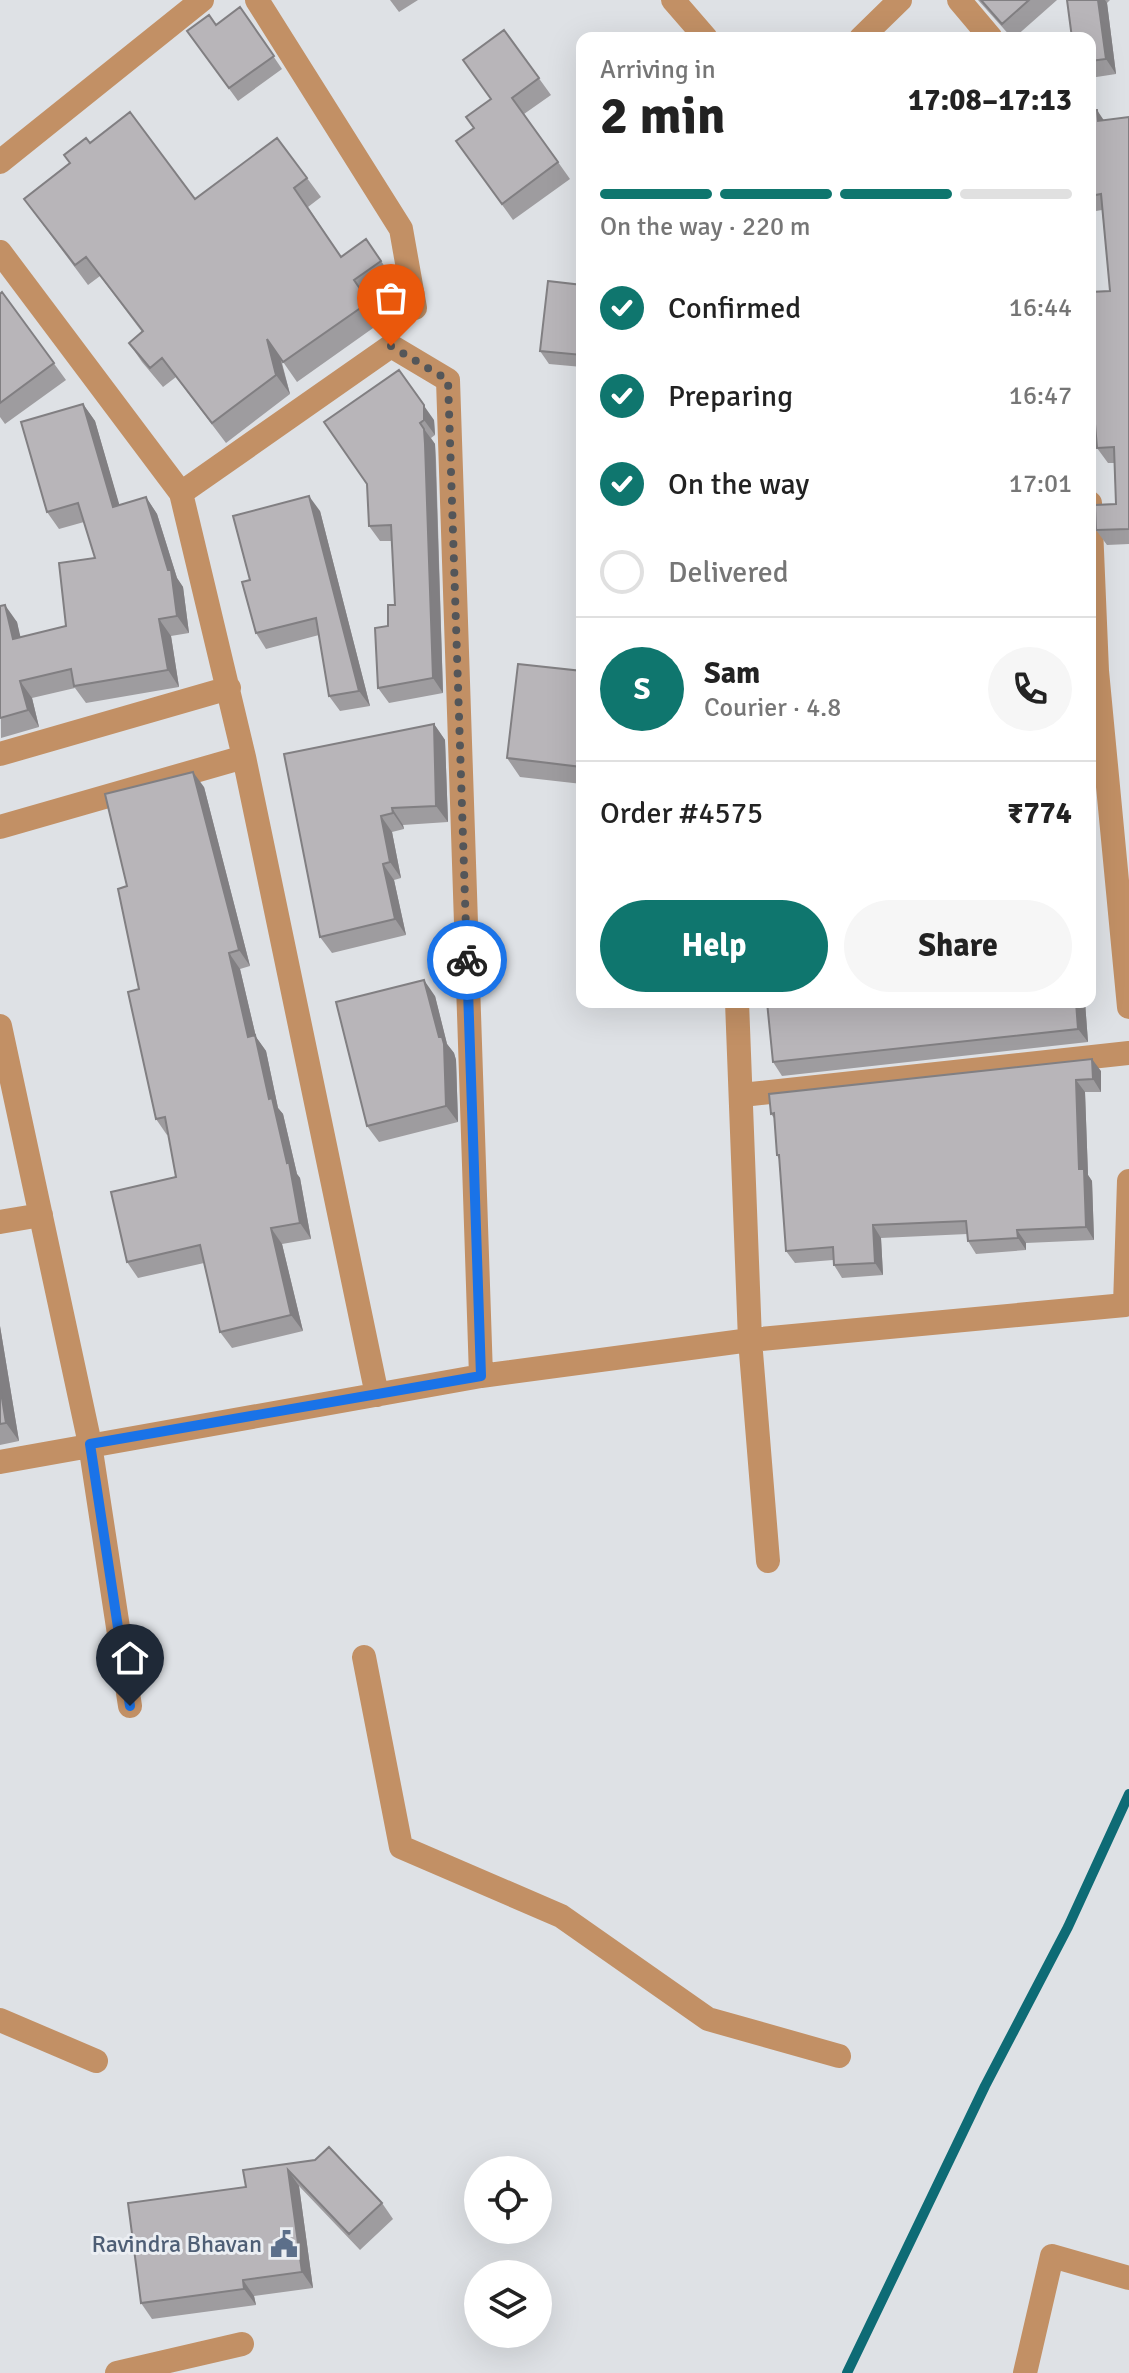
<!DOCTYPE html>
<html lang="en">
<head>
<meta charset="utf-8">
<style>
  body { margin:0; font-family:Signika,sans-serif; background:#f6f6f6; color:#222; height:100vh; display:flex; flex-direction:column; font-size:30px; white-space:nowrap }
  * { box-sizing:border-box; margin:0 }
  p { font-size:26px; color:#767676 }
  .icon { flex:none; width:44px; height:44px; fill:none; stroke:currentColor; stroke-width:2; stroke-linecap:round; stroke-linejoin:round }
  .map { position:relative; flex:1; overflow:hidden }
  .side { position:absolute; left:576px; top:32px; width:520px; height:976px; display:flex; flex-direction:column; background:#fff; border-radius:16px; box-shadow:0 8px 32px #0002 }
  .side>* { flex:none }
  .controls { position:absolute; left:464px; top:2156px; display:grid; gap:16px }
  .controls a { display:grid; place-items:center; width:88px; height:88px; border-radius:50%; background:#fff; box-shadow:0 8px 32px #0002; font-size:40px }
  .pin { position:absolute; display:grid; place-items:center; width:68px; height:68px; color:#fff; margin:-82px -34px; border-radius:50% 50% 50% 0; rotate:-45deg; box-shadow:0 0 8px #0007 }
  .pin .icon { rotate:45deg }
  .courier { position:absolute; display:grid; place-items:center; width:80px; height:80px; margin:-40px; border:6px solid #1a73e8; border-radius:50%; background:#fff; color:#222; box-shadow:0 2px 10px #0007 }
  .head em { font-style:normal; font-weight:700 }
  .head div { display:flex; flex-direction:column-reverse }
  .head { display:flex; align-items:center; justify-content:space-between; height:136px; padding:0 24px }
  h1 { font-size:52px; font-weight:700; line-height:60px }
  .bar { display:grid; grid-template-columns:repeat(4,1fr); gap:12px 8px; align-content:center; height:96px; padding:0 24px }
  .bar i { height:10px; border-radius:6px; background:#e0e0e0 }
  .bar .active { background:#0f766e }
  .bar p { grid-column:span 4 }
  .line { display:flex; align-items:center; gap:20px; padding:0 24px; border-top:2px solid #e0e0e0 }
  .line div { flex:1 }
  .round { display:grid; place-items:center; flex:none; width:84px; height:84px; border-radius:42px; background:#f6f6f6 }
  ol { padding:0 24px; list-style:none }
  li { display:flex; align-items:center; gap:24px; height:88px }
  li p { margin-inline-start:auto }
  li .icon { padding:8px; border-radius:50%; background:#0f766e; color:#fff; stroke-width:4 }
  li:last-child { color:#767676 }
  li i { width:44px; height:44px; border:4px solid #e0e0e0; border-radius:50% }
  .primary-button { display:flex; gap:16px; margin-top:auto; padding:16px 24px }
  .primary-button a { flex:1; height:92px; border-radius:48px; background:#0f766e; color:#fff; font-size:32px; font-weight:700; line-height:92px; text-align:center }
  .primary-button a+a { background:#f6f6f6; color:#222 }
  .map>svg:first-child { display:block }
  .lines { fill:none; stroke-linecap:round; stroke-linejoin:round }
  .stream { stroke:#0e6b75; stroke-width:10 }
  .street { stroke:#c29065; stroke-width:24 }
  .wall { fill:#9e9c9f }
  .shaded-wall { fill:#817f82 }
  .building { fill:#b8b5b9; stroke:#817f82; stroke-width:2 }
  .done { stroke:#545659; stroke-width:8; stroke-dasharray:0 14.4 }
  .route { stroke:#1a73e8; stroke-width:10 }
  .labels { text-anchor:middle; stroke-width:6; stroke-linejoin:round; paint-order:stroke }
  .service-label { font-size:24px; fill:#4e5e75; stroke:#ebeef2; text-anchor:end }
</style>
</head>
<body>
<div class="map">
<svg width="1129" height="2373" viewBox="0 0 1129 2373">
  <rect width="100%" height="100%" fill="#dee1e5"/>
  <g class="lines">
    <path class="stream" d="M 847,2373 L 985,2086 L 1068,1927 L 1129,1794"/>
    <path class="street" d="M 257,0 L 401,229 L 415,308
      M 673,0 L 706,38
      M 959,0 L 991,38
      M 861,38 L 900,0
      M 0,162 L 202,0
      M 0,252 L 181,493 L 244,757 L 377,1395
      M 181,493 L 391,346 L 448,380 L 481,1376
      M 1090,503 L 1097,671 L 1129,1007
      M 0,754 L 229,688
      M 0,827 L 244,757
      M 737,1002 L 750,1340 L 768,1561
      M 0,1026 L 90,1444 L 130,1706
      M 742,1095 L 1129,1053
      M 0,1222 L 41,1215
      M 0,1462 L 481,1376 L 750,1340 L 1125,1305 L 1129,1181
      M 364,1657 L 401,1847 L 561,1916 L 708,2019 L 839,2056
      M 0,2020 L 96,2061
      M 117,2373 L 242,2344
      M 1025,2373 L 1052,2256 L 1129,2278"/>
  </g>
  <path class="wall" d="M 390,0 L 418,0 L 399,12 Z
    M 978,0 L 1057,0 L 1014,38 L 1012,38 Z
    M 1067,0 L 1110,0 L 1107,3 L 1116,74 L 1090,78 L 1090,38 Z
    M 240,7 L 282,69 L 238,101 L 187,31 L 216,25 Z
    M 504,30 L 551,95 L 524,114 L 570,179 L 513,220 L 456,141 L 474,128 L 491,99 Z
    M 1090,110 L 1104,120 L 1129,117 L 1129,544 L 1107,545 L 1096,530 L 1116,504 L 1114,463 L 1108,463 L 1097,448 L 1092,379 L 1090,379 L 1090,292 L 1110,291 L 1102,210 L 1090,212 Z
    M 90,143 L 195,199 L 307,178 L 321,197 L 308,207 L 341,257 L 366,239 L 394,280 L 367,299 L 383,321 L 297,382 L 281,359 L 290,394 L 226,443 L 176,377 L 163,387 L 142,362 L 129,343 L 142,332 L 100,276 L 88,285 L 24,199 L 70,164 Z
    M 582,285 L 582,367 L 549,364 L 540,351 Z
    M 2,292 L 66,380 L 5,424 L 0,417 L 0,294 Z
    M 83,404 L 95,421 L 119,505 L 146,497 L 157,514 L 177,578 L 183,587 L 189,633 L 171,636 L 179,687 L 86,703 L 75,688 L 32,698 L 39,727 L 1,738 L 0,606 L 17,622 L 20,638 L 66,626 L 95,558 L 84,522 L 59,529 L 47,512 Z
    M 434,420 L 435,435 L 431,438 L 435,444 L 436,459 L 443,693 L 389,703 L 378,688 L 388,626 L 395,605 L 392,541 L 380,541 L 369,526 L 367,484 L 324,422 Z
    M 320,511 L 370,706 L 340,711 L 329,696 L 319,635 L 266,649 L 256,633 L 250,580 Z
    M 582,671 L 582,784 L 520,777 L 507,758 Z
    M 434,724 L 445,740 L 448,822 L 403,825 L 404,829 L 392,832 L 401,878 L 394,880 L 406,935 L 332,953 L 320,937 L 284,754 Z
    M 204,787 L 250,966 L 240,969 L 256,1037 L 266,1051 L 278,1108 L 283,1114 L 297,1174 L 300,1178 L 311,1239 L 282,1244 L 303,1331 L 232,1348 L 220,1332 L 204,1263 L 138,1278 L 127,1262 L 176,1177 L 169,1134 L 167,1135 L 156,1119 L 139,989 Z
    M 1090,918 L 1091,920 L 1096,978 L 1090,979 Z
    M 435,996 L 447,1044 L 454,1053 L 456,1060 L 458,1122 L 379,1142 L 367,1126 Z
    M 767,1002 L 1085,1002 L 1088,1042 L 782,1076 L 773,1062 Z
    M 1101,1071 L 1101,1092 L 1085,1092 L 1088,1175 L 1092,1181 L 1094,1240 L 1026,1243 L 1026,1250 L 976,1254 L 968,1241 L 967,1234 L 881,1238 L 883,1275 L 842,1278 L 834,1265 L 833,1260 L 795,1263 L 786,1251 L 779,1159 L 777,1155 L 774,1118 L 771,1114 Z
    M 0,1326 L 19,1441 L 0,1445 Z
    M 315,2160 L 382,2203 L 393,2219 L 360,2250 L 299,2186 L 313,2288 L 254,2296 L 256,2305 L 152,2319 L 141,2303 L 246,2187 Z"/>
  <path class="shaded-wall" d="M 1098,0 L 1105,0 L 1107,3 L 1116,74 L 1106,59 Z
    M 1097,110 L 1107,125 L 1098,121 Z
    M 267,339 L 280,358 L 290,394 L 276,375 Z
    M 399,370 L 434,420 L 435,435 L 424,420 Z
    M 83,404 L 95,421 L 125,524 L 113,507 Z
    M 424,429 L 435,444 L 443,693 L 433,678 Z
    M 309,496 L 320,511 L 370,706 L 359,691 Z
    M 146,497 L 157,514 L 177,578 L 183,587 L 189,633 L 177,616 L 168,570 Z
    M 5,605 L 17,622 L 25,656 L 13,639 Z
    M 159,619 L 171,636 L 179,687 L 168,670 Z
    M 20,681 L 32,698 L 39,727 L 28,710 Z
    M 434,724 L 445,740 L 448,822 L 436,806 Z
    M 193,772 L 204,787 L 250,966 L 239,950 Z
    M 392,808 L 403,825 L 404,829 L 393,813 Z
    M 381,816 L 392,832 L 401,878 L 390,862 Z
    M 383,864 L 394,880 L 406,935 L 395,919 Z
    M 1090,918 L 1091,920 L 1096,978 L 1090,970 Z
    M 229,953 L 240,969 L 256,1037 L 266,1051 L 278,1108 L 283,1114 L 297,1174 L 300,1178 L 311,1239 L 300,1223 L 287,1163 L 269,1099 L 248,1037 Z
    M 424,980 L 435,996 L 447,1044 L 454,1053 L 456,1060 L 458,1122 L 446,1106 L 439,1037 Z
    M 1076,1002 L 1085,1002 L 1088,1042 L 1078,1029 Z
    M 1092,1059 L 1101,1071 L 1101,1092 L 1093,1079 Z
    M 1076,1080 L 1085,1092 L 1088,1175 L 1092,1181 L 1094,1240 L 1086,1227 L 1079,1169 Z
    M 873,1225 L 881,1238 L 883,1275 L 875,1263 Z
    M 271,1228 L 282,1244 L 303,1331 L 291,1315 Z
    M 1017,1230 L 1026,1243 L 1026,1250 L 1018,1238 Z
    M 0,1326 L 19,1441 L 6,1423 L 0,1386 Z
    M 288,2170 L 299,2186 L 313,2288 L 302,2272 Z
    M 243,2280 L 254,2296 L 256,2305 L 244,2289 Z"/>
  <path class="building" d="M 981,0 L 1029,0 L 1002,24 Z
    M 1067,0 L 1098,0 L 1106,59 L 1090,61 L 1090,38 L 1072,38 Z
    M 240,7 L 274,56 L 229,88 L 187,31 L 209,15 L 216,25 Z
    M 504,30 L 539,78 L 512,98 L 558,162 L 502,204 L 456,141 L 474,128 L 466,117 L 491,99 L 463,60 Z
    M 1090,110 L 1097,110 L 1098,121 L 1129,117 L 1129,529 L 1096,530 L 1095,505 L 1116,504 L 1114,447 L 1097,448 L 1090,364 L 1090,292 L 1110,291 L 1101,194 L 1090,196 Z
    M 130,112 L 195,199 L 277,138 L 307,178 L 294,188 L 341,257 L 366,239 L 381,261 L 354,280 L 369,302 L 283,362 L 267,339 L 276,375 L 212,423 L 162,358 L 150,368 L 129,343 L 143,331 L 86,257 L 75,265 L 24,199 L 70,163 L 64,155 L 86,138 L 90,143 Z
    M 548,281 L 582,285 L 582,355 L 540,351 Z
    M 2,292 L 54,363 L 0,403 L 0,294 Z
    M 399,370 L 424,405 L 424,420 L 420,423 L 424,429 L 425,444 L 433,678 L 378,688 L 375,628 L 388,626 L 388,605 L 395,605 L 391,525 L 369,526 L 367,484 L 324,422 Z
    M 83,404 L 113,507 L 146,497 L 168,570 L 171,570 L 177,616 L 159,619 L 168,670 L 74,686 L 71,669 L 20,681 L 28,710 L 0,718 L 0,606 L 5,605 L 13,639 L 66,626 L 59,563 L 95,558 L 78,503 L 47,512 L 21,422 Z
    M 309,496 L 359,691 L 329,696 L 316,618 L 256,633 L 242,582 L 250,580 L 233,516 Z
    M 518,664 L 582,671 L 582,767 L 507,758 Z
    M 434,724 L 436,806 L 392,808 L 393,813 L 381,816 L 390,862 L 383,864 L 395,919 L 320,937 L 284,754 Z
    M 193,772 L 239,950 L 229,953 L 248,1037 L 255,1035 L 269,1099 L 272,1098 L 287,1163 L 289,1162 L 300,1223 L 271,1228 L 291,1315 L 220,1332 L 200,1245 L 127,1262 L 111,1192 L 176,1177 L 165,1117 L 156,1119 L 128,992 L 139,989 L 118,889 L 127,886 L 105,794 Z
    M 424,980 L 439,1037 L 442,1037 L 444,1044 L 446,1106 L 367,1126 L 336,1002 Z
    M 767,1002 L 1076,1002 L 1078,1029 L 773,1062 Z
    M 1092,1059 L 1093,1079 L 1076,1080 L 1079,1169 L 1084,1169 L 1086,1227 L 1017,1230 L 1018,1238 L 968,1241 L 966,1221 L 873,1225 L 875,1263 L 834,1265 L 833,1247 L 786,1251 L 779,1155 L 777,1155 L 774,1113 L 771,1114 L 769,1094 Z
    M 0,1386 L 6,1423 L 0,1424 Z
    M 329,2147 L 382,2203 L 349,2234 L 288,2170 L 302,2272 L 243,2280 L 244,2289 L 141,2303 L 128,2203 L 246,2187 L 243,2170 L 315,2160 Z"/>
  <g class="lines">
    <path class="done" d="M 391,346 L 448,380 L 467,960"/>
    <path class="route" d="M 130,1706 L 90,1444 L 481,1376 L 467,960"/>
  </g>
  <defs>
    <g id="civic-bare" transform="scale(2.16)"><path d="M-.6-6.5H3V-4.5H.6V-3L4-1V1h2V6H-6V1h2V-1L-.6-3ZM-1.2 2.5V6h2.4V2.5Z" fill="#5c6f8a" stroke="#ebeef2" stroke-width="2.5" paint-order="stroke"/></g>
  </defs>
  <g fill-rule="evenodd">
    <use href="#civic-bare" x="284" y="2244"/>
  </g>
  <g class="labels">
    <g class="service-label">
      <text x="262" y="2252">Ravindra Bhavan</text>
    </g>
  </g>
</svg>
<div class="controls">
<a><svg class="icon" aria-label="locate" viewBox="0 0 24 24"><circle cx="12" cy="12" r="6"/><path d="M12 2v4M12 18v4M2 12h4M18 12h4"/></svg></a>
<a><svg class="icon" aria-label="layers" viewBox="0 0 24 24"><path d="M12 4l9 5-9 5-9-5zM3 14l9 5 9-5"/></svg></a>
</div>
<div class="pin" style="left:391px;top:346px;background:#ea580c"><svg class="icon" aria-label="bag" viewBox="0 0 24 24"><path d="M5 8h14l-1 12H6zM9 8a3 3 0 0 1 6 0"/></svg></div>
<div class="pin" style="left:130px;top:1706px;background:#1f2937"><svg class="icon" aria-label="home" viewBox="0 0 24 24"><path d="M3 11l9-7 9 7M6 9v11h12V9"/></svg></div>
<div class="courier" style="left:467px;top:960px"><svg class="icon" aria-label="bike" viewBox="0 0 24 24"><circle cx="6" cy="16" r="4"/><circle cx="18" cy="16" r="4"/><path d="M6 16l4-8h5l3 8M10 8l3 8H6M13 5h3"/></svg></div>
<section class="side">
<div class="head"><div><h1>2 min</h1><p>Arriving in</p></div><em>17:08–17:13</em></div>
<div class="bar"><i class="active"></i><i class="active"></i><i class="active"></i><i></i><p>On the way · 220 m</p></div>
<ol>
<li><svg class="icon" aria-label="check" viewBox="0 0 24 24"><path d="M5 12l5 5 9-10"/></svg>Confirmed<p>16:44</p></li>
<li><svg class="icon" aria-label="check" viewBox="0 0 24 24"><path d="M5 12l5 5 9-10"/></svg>Preparing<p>16:47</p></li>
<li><svg class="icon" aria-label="check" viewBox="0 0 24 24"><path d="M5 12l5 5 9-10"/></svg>On the way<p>17:01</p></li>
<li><i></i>Delivered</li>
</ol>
<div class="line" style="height:144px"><b class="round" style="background:#0f766e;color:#fff">S</b><div><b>Sam</b><p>Courier · 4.8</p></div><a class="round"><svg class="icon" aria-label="phone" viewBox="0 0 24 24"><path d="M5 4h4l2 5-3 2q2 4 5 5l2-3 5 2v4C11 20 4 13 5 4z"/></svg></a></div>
<div class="line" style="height:104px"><div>Order #4575</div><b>₹774</b></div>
<div class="primary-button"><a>Help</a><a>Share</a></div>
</section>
</div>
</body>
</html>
